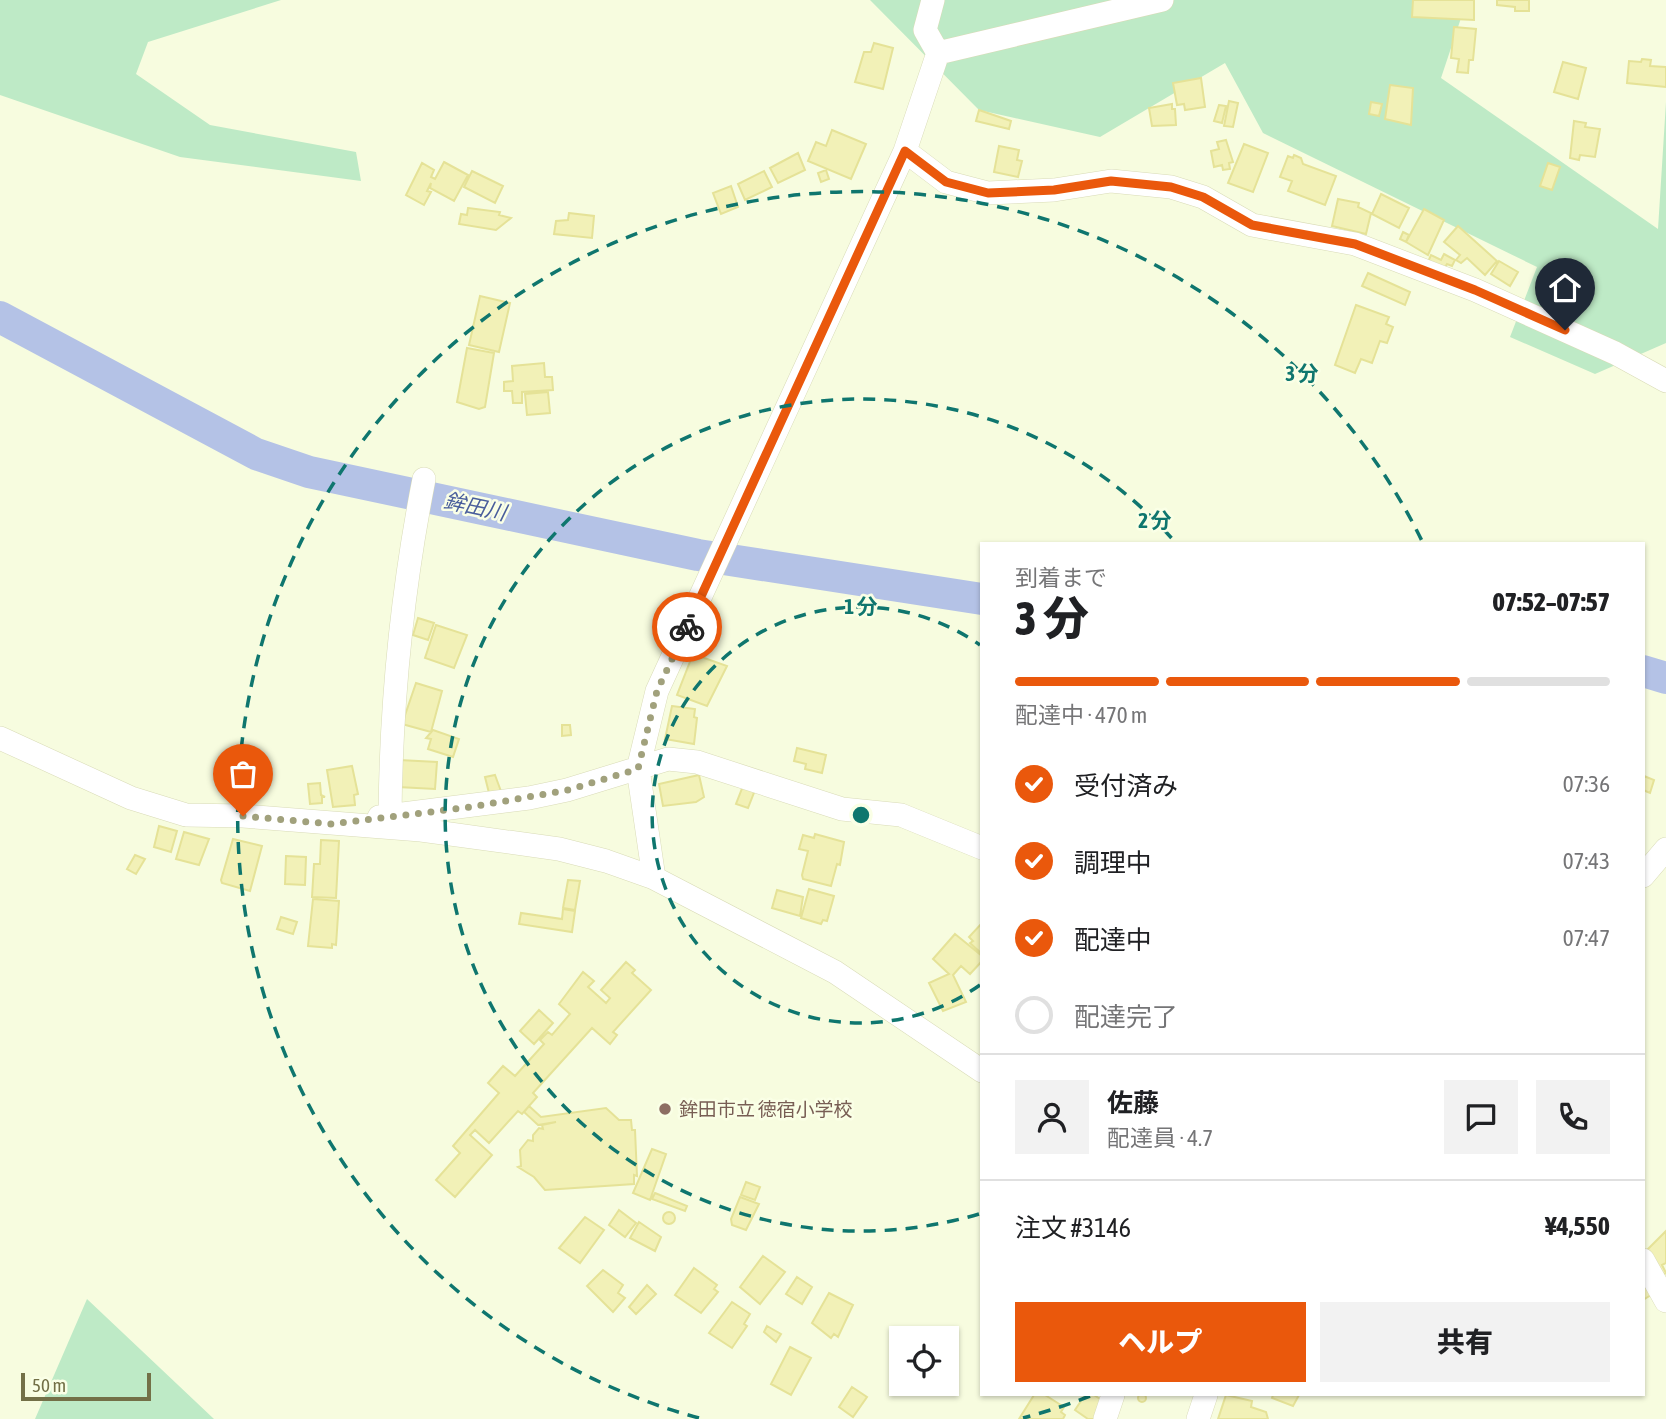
<!DOCTYPE html>
<html lang="ja">
<head>
<meta charset="utf-8">
<style>
  body { margin:0; font-family:"Asap Condensed","Noto Sans JP",sans-serif; background:#f2f2f2; color:#202124; height:100vh; display:flex; flex-direction:column; font-size:26px; white-space:nowrap }
  * { box-sizing:border-box; margin:0 }
  p { font-size:23px; color:#757577 }
  .icon { flex:none; width:38px; height:38px; fill:none; stroke:currentColor; stroke-width:2; stroke-linecap:round; stroke-linejoin:round }
  .map { position:relative; flex:1; overflow:hidden }
  .side { position:absolute; left:980px; top:542px; width:665px; height:854px; display:flex; flex-direction:column; background:#fff; border-radius:0px; box-shadow:0 2px 5px #0004 }
  .side>* { flex:none }
  .fabs { position:absolute; left:889px; top:1326px; display:grid; gap:14px }
  .fabs a { display:grid; place-items:center; width:70px; height:70px; border-radius:0px; background:#fff; box-shadow:0 2px 5px #0004; font-size:35px }
  .scale { position:absolute; left:21px; bottom:18px; width:130px; box-sizing:border-box; padding-left:7px; border:4px solid #737047; border-top:0; font-size:19px; line-height:24px; white-space:nowrap; color:#737047; -webkit-text-stroke:5px #faffe6; paint-order:stroke }
  .pin { position:absolute; display:grid; place-items:center; width:60px; height:60px; color:#fff; margin:-72px -30px; border-radius:50% 50% 50% 0; rotate:-45deg; box-shadow:0 0 7px #0007 }
  .pin .icon { rotate:45deg }
  .courier { position:absolute; display:grid; place-items:center; width:70px; height:70px; margin:-35px; border:5px solid #ea580c; border-radius:50%; background:#fff; color:#222; box-shadow:0 2px 9px #0007 }
  .summary em { font-style:normal; font-weight:800 }
  .summary div { display:flex; flex-direction:column-reverse }
  .summary { display:flex; align-items:center; justify-content:space-between; height:119px; padding:0 35px }
  h1 { font-size:46px; font-weight:800; line-height:52px }
  .bar { display:grid; grid-template-columns:repeat(4,1fr); gap:10px 7px; align-content:center; height:84px; padding:0 35px }
  .bar i { height:9px; border-radius:5px; background:#e0e0e0 }
  .bar .current { background:#ea580c }
  .bar p { grid-column:span 4 }
  .line { display:flex; align-items:center; gap:18px; padding:0 35px; border-top:2px solid #e0e0e0 }
  .line div { flex:1 }
  .round { display:grid; place-items:center; flex:none; width:74px; height:74px; border-radius:0px; background:#f2f2f2 }
  ol { padding:0 35px; list-style:none }
  li { display:flex; align-items:center; gap:21px; height:77px }
  li p { margin-inline-start:auto }
  li .icon { padding:7px; border-radius:50%; background:#ea580c; color:#fff; stroke-width:4 }
  li:last-child { color:#757577 }
  li i { width:38px; height:38px; border:4px solid #e0e0e0; border-radius:50% }
  .cta { display:flex; gap:14px; margin-top:auto; padding:14px 35px }
  .cta a { flex:1; height:80px; border-radius:0px; background:#ea580c; color:#fff; font-size:28px; font-weight:800; line-height:80px; text-align:center }
  .cta a+a { background:#f2f2f2; color:#202124 }
  .map>svg:first-child { display:block }
  .green { fill:#beeac6 }
  .lines { fill:none; stroke-linecap:round; stroke-linejoin:round }
  .river { stroke:#b4c2e6; stroke-width:32 }
  .building { fill:#f2f1b7; stroke:#e5e297; stroke-width:2 }
  .minor-casing { stroke:#d9dbb7; stroke-width:24 }
  .minor { stroke:#fff; stroke-width:23 }
  .done { stroke:#a1a17c; stroke-width:7; stroke-dasharray:0 12.6 }
  .route { stroke:#ea580c; stroke-width:9 }
  .ring { fill:none; stroke:#0f766e; stroke-width:3.5; stroke-dasharray:12 9 }
  .education-dot { fill:#8d6e63; stroke:#faffe6; stroke-width:2.5 }
  .labels { text-anchor:middle; stroke-width:5; stroke-linejoin:round; paint-order:stroke }
  .education-label { font-size:19px; fill:#785e54; stroke:#faffe6; text-anchor:start }
  .water-label { font-size:21px; font-style:italic; fill:#495e9c; stroke:#faffe6 }
  .centre { fill:#0f766e; stroke:#faffe6; stroke-width:3.5 }
  .ring-label { font-size:21px; text-anchor:middle; font-weight:bold; fill:#0f766e; stroke:#faffe6; stroke-width:5; stroke-linejoin:round; paint-order:stroke }
</style>
</head>
<body>
<div class="map">
<svg width="1666" height="1419" viewBox="0 0 1666 1419">
  <rect width="100%" height="100%" fill="#f7fcdf"/>
  <path class="green" d="M 0,0 L 281,0 L 148,42 L 136,74 L 210,125 L 356,152 L 361,181 L 180,157 L 0,95 Z
    M 870,0 L 1467,0 L 1441,78 L 1658,229 L 1666,102 L 1666,343 L 1595,374 L 1510,337 L 1537,267 L 1263,133 L 1225,63 L 1100,137 L 979,110 Z
    M 87,1299 L 214,1419 L 35,1419 Z"/>
  <g class="lines">
    <path class="river" d="M 0,317 L 256,454 L 309,472 L 698,555 L 982,599
      M 1643,671 L 1666,678"/>
  </g>
  <path class="building" d="M 1413,0 L 1474,0 L 1474,20 L 1412,17 Z
    M 1497,0 L 1529,0 L 1529,11 L 1515,11 L 1515,7 L 1497,5 Z
    M 1454,27 L 1476,29 L 1473,60 L 1469,60 L 1468,73 L 1457,72 L 1459,59 L 1451,58 Z
    M 874,43 L 893,48 L 883,89 L 855,82 L 864,52 L 871,52 Z
    M 1642,59 L 1651,60 L 1650,66 L 1666,67 L 1666,87 L 1627,83 L 1629,61 L 1641,62 Z
    M 1563,62 L 1586,68 L 1578,99 L 1554,92 Z
    M 1201,78 L 1205,107 L 1185,110 L 1184,104 L 1177,105 L 1173,83 Z
    M 1390,85 L 1413,88 L 1411,125 L 1385,119 Z
    M 1229,101 L 1238,103 L 1233,127 L 1224,126 Z
    M 1371,102 L 1382,104 L 1379,116 L 1369,114 Z
    M 1172,104 L 1172,109 L 1175,109 L 1176,125 L 1152,126 L 1149,108 Z
    M 1219,105 L 1226,106 L 1222,123 L 1214,121 Z
    M 979,110 L 1011,121 L 1009,129 L 976,121 Z
    M 1574,121 L 1586,123 L 1585,127 L 1600,129 L 1595,157 L 1580,155 L 1579,160 L 1570,158 Z
    M 832,130 L 866,144 L 851,179 L 808,161 L 816,142 L 826,146 Z
    M 1226,140 L 1233,162 L 1229,163 L 1230,169 L 1223,170 L 1222,165 L 1214,167 L 1211,151 L 1219,149 L 1217,142 Z
    M 1244,144 L 1268,153 L 1253,192 L 1228,183 Z
    M 999,146 L 1019,150 L 1017,160 L 1022,161 L 1018,177 L 994,172 Z
    M 798,153 L 805,170 L 778,183 L 770,168 Z
    M 1294,155 L 1301,158 L 1303,164 L 1336,176 L 1325,205 L 1288,191 L 1292,181 L 1280,177 L 1288,156 L 1293,158 Z
    M 444,162 L 468,175 L 454,201 L 430,188 L 431,183 L 427,191 L 431,192 L 424,205 L 406,195 L 422,163 L 434,170 L 431,177 L 435,179 Z
    M 1548,163 L 1560,167 L 1552,190 L 1540,186 Z
    M 826,170 L 829,179 L 821,182 L 818,173 Z
    M 472,171 L 503,186 L 495,203 L 464,187 Z
    M 764,171 L 772,187 L 745,200 L 738,184 Z
    M 731,186 L 738,207 L 721,214 L 713,193 Z
    M 1381,194 L 1409,208 L 1399,228 L 1372,214 Z
    M 1338,199 L 1359,203 L 1358,207 L 1371,213 L 1366,234 L 1332,226 Z
    M 468,208 L 500,212 L 499,215 L 511,218 L 496,230 L 459,224 L 461,214 L 467,215 Z
    M 1424,209 L 1444,220 L 1428,255 L 1406,242 Z
    M 569,213 L 594,216 L 592,238 L 554,234 L 556,221 L 568,220 Z
    M 1458,226 L 1497,261 L 1485,275 L 1467,258 L 1461,263 L 1456,260 L 1460,255 L 1444,242 Z
    M 1403,232 L 1409,235 L 1406,242 L 1400,239 Z
    M 1444,254 L 1455,260 L 1452,266 L 1447,264 L 1444,269 L 1428,262 L 1431,255 L 1441,260 Z
    M 1499,261 L 1518,272 L 1510,286 L 1491,274 Z
    M 1368,273 L 1410,292 L 1405,305 L 1362,286 Z
    M 480,296 L 510,303 L 499,352 L 469,345 Z
    M 1356,305 L 1389,317 L 1386,324 L 1393,327 L 1387,343 L 1380,341 L 1372,363 L 1361,359 L 1355,373 L 1335,365 Z
    M 467,348 L 494,353 L 485,407 L 479,409 L 457,402 Z
    M 544,363 L 545,377 L 552,377 L 553,390 L 522,392 L 522,403 L 513,403 L 512,391 L 504,391 L 504,382 L 513,381 L 512,366 Z
    M 548,392 L 550,413 L 527,415 L 525,394 Z
    M 418,618 L 434,623 L 428,640 L 413,635 Z
    M 436,625 L 467,635 L 454,668 L 425,658 Z
    M 693,654 L 727,666 L 707,706 L 677,695 Z
    M 416,683 L 442,691 L 431,732 L 402,724 Z
    M 672,706 L 695,709 L 694,717 L 697,718 L 694,744 L 665,739 Z
    M 562,725 L 570,725 L 571,735 L 562,736 Z
    M 433,730 L 459,739 L 453,757 L 428,749 L 431,739 L 426,738 Z
    M 797,748 L 826,755 L 822,773 L 805,769 L 806,764 L 794,761 Z
    M 399,760 L 437,762 L 435,789 L 398,787 Z
    M 352,766 L 358,794 L 354,795 L 355,805 L 333,807 L 327,770 Z
    M 495,775 L 502,794 L 490,797 L 485,777 Z
    M 699,775 L 704,797 L 696,802 L 663,806 L 659,784 Z
    M 1644,776 L 1654,780 L 1650,793 L 1643,790 Z
    M 320,783 L 321,795 L 325,797 L 322,797 L 322,803 L 310,804 L 308,784 Z
    M 743,786 L 755,790 L 748,808 L 736,804 Z
    M 159,826 L 177,831 L 171,852 L 154,847 Z
    M 184,832 L 209,839 L 199,865 L 176,859 Z
    M 815,834 L 844,842 L 840,865 L 837,864 L 831,886 L 803,879 L 802,875 L 808,851 L 799,849 L 803,835 L 814,838 Z
    M 233,839 L 262,846 L 250,891 L 222,883 L 221,880 Z
    M 321,840 L 339,841 L 336,898 L 312,897 L 314,864 L 320,864 Z
    M 135,855 L 145,859 L 136,874 L 127,869 Z
    M 286,856 L 306,857 L 305,885 L 285,884 Z
    M 568,880 L 580,881 L 575,910 L 563,908 Z
    M 809,889 L 834,896 L 827,921 L 823,920 L 821,924 L 801,918 Z
    M 777,890 L 803,897 L 800,916 L 772,908 Z
    M 313,899 L 339,901 L 336,945 L 332,944 L 332,948 L 308,946 Z
    M 563,909 L 575,911 L 572,932 L 519,924 L 521,913 L 562,919 Z
    M 281,917 L 297,922 L 293,934 L 277,929 Z
    M 982,923 L 982,954 L 970,943 L 973,941 L 969,937 Z
    M 955,934 L 982,956 L 982,961 L 970,974 L 961,966 L 953,975 L 966,1002 L 943,1011 L 929,983 L 949,974 L 933,959 Z
    M 626,962 L 635,970 L 632,973 L 651,990 L 613,1032 L 617,1035 L 610,1044 L 592,1028 L 533,1093 L 537,1097 L 522,1114 L 518,1111 L 489,1143 L 475,1130 L 470,1135 L 492,1155 L 455,1197 L 436,1180 L 460,1153 L 453,1146 L 499,1093 L 488,1083 L 503,1066 L 515,1076 L 544,1044 L 540,1040 L 548,1032 L 552,1035 L 570,1014 L 559,1004 L 583,972 L 594,981 L 588,987 L 606,1003 L 610,998 L 601,990 Z
    M 539,1010 L 553,1023 L 534,1044 L 520,1031 Z
    M 529,1106 L 541,1117 L 606,1108 L 619,1120 L 631,1120 L 632,1130 L 635,1130 L 637,1176 L 634,1175 L 634,1184 L 545,1190 L 534,1177 L 518,1167 L 521,1166 L 520,1150 L 528,1140 L 533,1141 L 533,1135 L 539,1128 L 543,1129 L 542,1125 L 556,1122 L 538,1125 L 524,1112 Z
    M 652,1149 L 666,1154 L 650,1200 L 633,1193 Z
    M 746,1182 L 760,1187 L 755,1200 L 741,1195 Z
    M 655,1193 L 687,1206 L 685,1211 L 652,1199 Z
    M 740,1197 L 759,1204 L 746,1230 L 732,1225 L 731,1219 Z
    M 619,1210 L 636,1223 L 625,1237 L 609,1225 Z
    M663 1218a6 6 0 1 1 12 0a6 6 0 1 1-12 0Z
    M 585,1217 L 604,1230 L 580,1263 L 559,1248 Z
    M 639,1222 L 661,1237 L 655,1251 L 630,1238 Z
    M 1666,1231 L 1666,1263 L 1662,1265 L 1666,1273 L 1661,1276 L 1647,1250 Z
    M 763,1256 L 785,1272 L 760,1304 L 740,1287 Z
    M 694,1268 L 717,1285 L 714,1289 L 718,1292 L 701,1313 L 675,1295 Z
    M 603,1270 L 623,1285 L 618,1293 L 625,1298 L 613,1312 L 587,1286 Z
    M 797,1277 L 812,1287 L 802,1304 L 786,1294 Z
    M 1643,1283 L 1651,1295 L 1643,1300 Z
    M 647,1285 L 656,1294 L 636,1314 L 629,1307 Z
    M 829,1293 L 853,1305 L 838,1337 L 834,1334 L 831,1338 L 812,1323 Z
    M 732,1302 L 750,1314 L 744,1324 L 747,1326 L 732,1348 L 709,1333 Z
    M 767,1326 L 781,1334 L 776,1342 L 764,1332 Z
    M 790,1347 L 811,1358 L 791,1395 L 771,1384 Z
    M 852,1387 L 867,1397 L 853,1417 L 839,1407 Z
    M1138 1398a4 4 0 1 1 8 0a4 4 0 1 1-8 0Z
    M 1034,1395 L 1045,1395 L 1064,1407 L 1061,1412 L 1065,1415 L 1063,1419 L 1019,1419 Z
    M 1085,1395 L 1094,1395 L 1106,1403 L 1096,1419 L 1088,1419 L 1075,1410 Z
    M 1226,1395 L 1252,1401 L 1251,1407 L 1266,1412 L 1268,1419 L 1218,1419 Z
    M 1273,1395 L 1299,1395 L 1293,1406 L 1272,1398 Z"/>
  <g class="lines">
    <g class="minor-casing">
      <path id="minor" d="M 938,53 L 1162,0
        M 905,151 L 946,182 L 988,193 L 1054,190 L 1111,181 L 1171,187 L 1203,197 L 1252,225 L 1355,244 L 1475,290 L 1615,353 L 1666,381
        M 0,738 L 131,798 L 186,815 L 243,816 L 421,830 L 559,849 L 606,861 L 654,878 L 835,972 L 982,1071
        M 390,816 C 391,702 402,591 424,479
        M 379,817 L 529,798 L 567,790 L 668,759 L 697,762 L 842,809 L 901,815 L 982,848
        M 1643,876 L 1666,849
        M 654,878 L 638,769 L 657,691 L 905,151 L 938,53 L 925,30 L 933,0
        M 1643,1260 L 1666,1301
        M 1105,1419 L 1113,1395
        M 1198,1419 L 1206,1395"/>
    </g>
    <use href="#minor" class="minor"/>
  </g>
  <g class="lines">
    <path class="done" d="M 243,816 L 332,824 L 471,807 L 568,790 L 638,769 L 657,691 L 687,627"/>
    <path class="route" d="M 687,627 L 905,151 L 946,182 L 988,193 L 1054,190 L 1111,181 L 1171,187 L 1203,197 L 1252,225 L 1355,244 L 1475,290 L 1565,330"/>
  </g>
  <g class="ring">
    <path d="M980 985A208 208 0 1 1 980 645"/>
    <path d="M979 1214A416 416 0 1 1 1175 542"/>
    <path d="M1090 1396A624 624 0 0 1 1023 1418M699 1418A624 624 0 1 1 1422 541"/>
  </g>
  <circle class="education-dot" cx="665" cy="1109" r="7"/>
  <g class="labels">
    <g class="education-label">
      <text x="679" y="1116">鉾田市立 徳宿小学校</text>
    </g>
    <g class="water-label">
      <text transform="translate(475 507) rotate(12)" y="7">鉾田川</text>
    </g>
  </g>
  <circle cx="861" cy="815" r="10" class="centre"/>
  <g class="ring-label">
    <text x="1302" y="381">3 分</text>
    <text x="1155" y="528">2 分</text>
    <text x="861" y="614">1 分</text>
  </g>
</svg>
<div class="fabs">
<a><svg class="icon" aria-label="locate" viewBox="0 0 24 24"><circle cx="12" cy="12" r="6"/><path d="M12 2v4M12 18v4M2 12h4M18 12h4"/></svg></a>
</div>
<div class="scale">50 m</div>
<div class="pin" style="left:243px;top:816px;background:#ea580c"><svg class="icon" aria-label="bag" viewBox="0 0 24 24"><path d="M5 8h14l-1 12H6zM9 8a3 3 0 0 1 6 0"/></svg></div>
<div class="pin" style="left:1565px;top:330px;background:#1f2937"><svg class="icon" aria-label="home" viewBox="0 0 24 24"><path d="M3 11l9-7 9 7M6 9v11h12V9"/></svg></div>
<div class="courier" style="left:687px;top:627px"><svg class="icon" aria-label="bike" viewBox="0 0 24 24"><circle cx="6" cy="16" r="4"/><circle cx="18" cy="16" r="4"/><path d="M6 16l4-8h5l3 8M10 8l3 8H6M13 5h3"/></svg></div>
<section class="side">
<div class="summary"><div><h1>3 分</h1><p>到着まで</p></div><em>07:52–07:57</em></div>
<div class="bar"><i class="current"></i><i class="current"></i><i class="current"></i><i></i><p>配達中 · 470 m</p></div>
<ol>
<li><svg class="icon" aria-label="check" viewBox="0 0 24 24"><path d="M5 12l5 5 9-10"/></svg>受付済み<p>07:36</p></li>
<li><svg class="icon" aria-label="check" viewBox="0 0 24 24"><path d="M5 12l5 5 9-10"/></svg>調理中<p>07:43</p></li>
<li><svg class="icon" aria-label="check" viewBox="0 0 24 24"><path d="M5 12l5 5 9-10"/></svg>配達中<p>07:47</p></li>
<li><i></i>配達完了</li>
</ol>
<div class="line" style="height:126px"><a class="round"><svg class="icon" aria-label="person" viewBox="0 0 24 24"><circle cx="12" cy="8" r="4"/><path d="M4 21q1-7 8-7t8 7"/></svg></a><div><b>佐藤</b><p>配達員 · 4.7</p></div><a class="round"><svg class="icon" aria-label="chat" viewBox="0 0 24 24"><path d="M4 5h16v11H9l-5 4z"/></svg></a><a class="round"><svg class="icon" aria-label="phone" viewBox="0 0 24 24"><path d="M5 4h4l2 5-3 2q2 4 5 5l2-3 5 2v4C11 20 4 13 5 4z"/></svg></a></div>
<div class="line" style="height:91px"><div>注文 #3146</div><b>¥4,550</b></div>
<div class="cta"><a>ヘルプ</a><a>共有</a></div>
</section>
</div>
</body>
</html>
